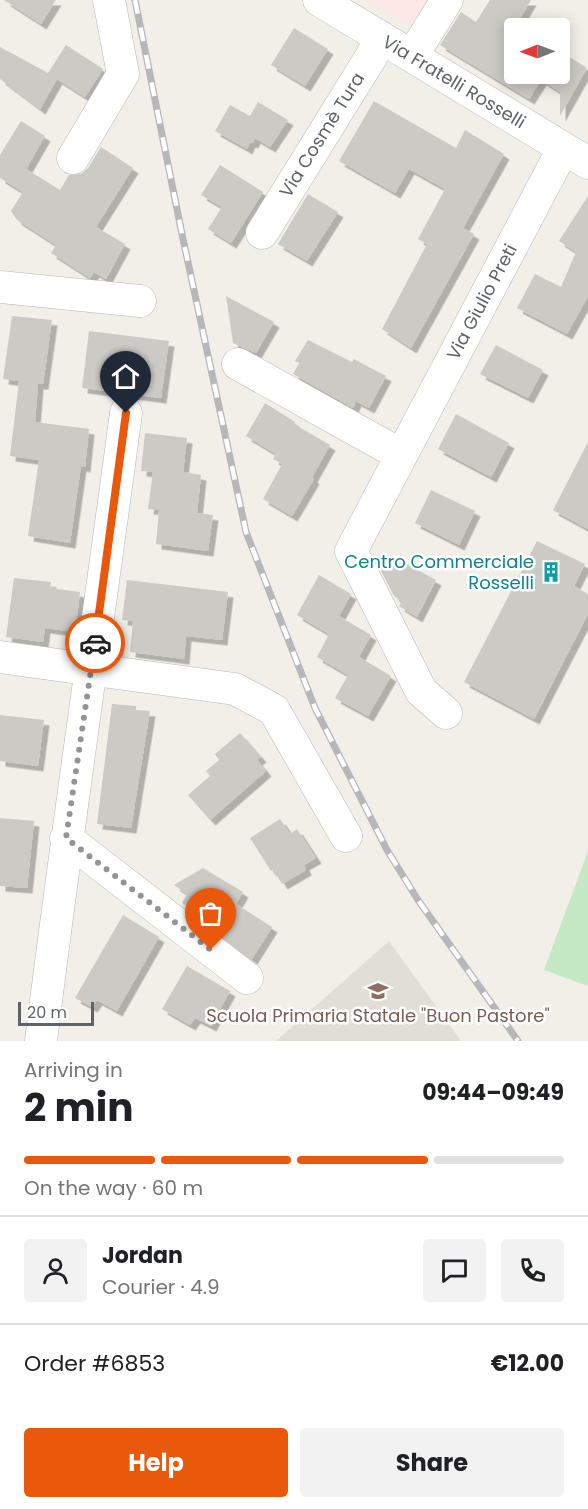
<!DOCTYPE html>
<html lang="en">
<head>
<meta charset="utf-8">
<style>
  body { margin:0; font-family:Poppins,sans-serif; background:#f2f2f2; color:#202124; height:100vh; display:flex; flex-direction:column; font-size:22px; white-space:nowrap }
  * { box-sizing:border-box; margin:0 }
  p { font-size:20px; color:#757577 }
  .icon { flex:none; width:33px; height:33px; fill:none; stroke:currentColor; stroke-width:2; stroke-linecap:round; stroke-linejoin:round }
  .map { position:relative; height:1041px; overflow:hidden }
  .details { display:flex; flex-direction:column; background:#fff; flex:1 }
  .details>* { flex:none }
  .needle { width:39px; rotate:269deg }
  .controls { position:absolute; left:504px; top:18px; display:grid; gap:12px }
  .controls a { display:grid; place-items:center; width:66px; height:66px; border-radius:6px; background:#fff; box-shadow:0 3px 15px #0003; font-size:30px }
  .scale { position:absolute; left:18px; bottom:15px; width:76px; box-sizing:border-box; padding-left:6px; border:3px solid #5f6368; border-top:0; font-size:16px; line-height:21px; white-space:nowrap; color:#5f6368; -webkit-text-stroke:4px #fff; paint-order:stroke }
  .pin { position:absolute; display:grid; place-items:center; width:51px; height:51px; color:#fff; margin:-62px -26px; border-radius:50% 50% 50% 0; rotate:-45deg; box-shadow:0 0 6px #0007 }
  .pin .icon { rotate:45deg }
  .courier { position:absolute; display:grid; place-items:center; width:60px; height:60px; margin:-30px; border:4px solid #ea580c; border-radius:50%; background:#fff; color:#222; box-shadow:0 2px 8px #0007 }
  .headline em { font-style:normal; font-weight:700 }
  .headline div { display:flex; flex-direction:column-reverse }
  .headline { display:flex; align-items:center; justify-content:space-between; height:102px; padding:0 24px }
  h1 { font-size:39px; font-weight:700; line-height:45px }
  .bar { display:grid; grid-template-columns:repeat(4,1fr); gap:9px 6px; align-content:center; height:72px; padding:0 24px }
  .bar i { height:8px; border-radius:4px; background:#e0e0e0 }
  .bar .selected { background:#ea580c }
  .bar p { grid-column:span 4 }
  .line { display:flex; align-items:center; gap:15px; padding:0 24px; border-top:2px solid #e0e0e0 }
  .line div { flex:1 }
  .round { display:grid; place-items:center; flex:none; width:63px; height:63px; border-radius:6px; background:#f2f2f2 }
  .action { display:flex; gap:12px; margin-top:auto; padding:12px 24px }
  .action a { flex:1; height:69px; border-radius:6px; background:#ea580c; color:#fff; font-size:24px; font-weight:700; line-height:69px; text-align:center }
  .action a+a { background:#f2f2f2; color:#202124 }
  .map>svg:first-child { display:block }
  .education { fill:#e1ded6 }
  .medical { fill:#fce8e6 }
  .green { fill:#c5e8c5 }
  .building { fill:#cccac5; filter:url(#shadow) }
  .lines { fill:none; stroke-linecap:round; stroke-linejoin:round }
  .minor-casing { stroke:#b5b8bc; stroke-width:33 }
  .minor { stroke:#fff; stroke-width:32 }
  .rail-casing { stroke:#b6b7b8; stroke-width:7 }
  .rail { stroke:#fff; stroke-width:4.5; stroke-dasharray:14; stroke-linecap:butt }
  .done { stroke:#929495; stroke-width:6; stroke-dasharray:0 10.8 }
  .route { stroke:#ea580c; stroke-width:8 }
  .labels { text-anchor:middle; stroke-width:5; stroke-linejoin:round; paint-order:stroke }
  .street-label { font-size:18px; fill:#5f6368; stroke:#fff }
  .culture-label { font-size:18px; fill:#0d838f; stroke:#fff; text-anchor:end }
  .education-label { font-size:18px; fill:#785e54; stroke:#fff }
</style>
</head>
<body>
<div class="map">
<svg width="588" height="1041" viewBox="0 0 588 1041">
  <defs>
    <filter id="shadow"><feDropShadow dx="5.5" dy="5.5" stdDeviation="0" flood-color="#0004"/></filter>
  </defs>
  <rect width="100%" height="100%" fill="#f1efe8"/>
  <path class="education" d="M 389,941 L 461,1041 L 276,1041 Z"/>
  <path class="medical" d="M 363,0 L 427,0 L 412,26 Z"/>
  <path class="green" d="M 588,851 L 588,986 L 544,970 Z"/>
  <path class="building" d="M 4,0 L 56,0 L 41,24 Z
    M 490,0 L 531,0 L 507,41 L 514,46 L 514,74 L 560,74 L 560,51 L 587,68 L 560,116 L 560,92 L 541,80 L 529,99 L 440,45 L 461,12 L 476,22 Z
    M 294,28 L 328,49 L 305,86 L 271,65 Z
    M 66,45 L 103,69 L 85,97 L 57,79 L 40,109 L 0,79 L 0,47 L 48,73 Z
    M 374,101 L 456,148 L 465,130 L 504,154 L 463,228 L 474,234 L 411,348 L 382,329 L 427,244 L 418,239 L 445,189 L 409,169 L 395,193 L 339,161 Z
    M 258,102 L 288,120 L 270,147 L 255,138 L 253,143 L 250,142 L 247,149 L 215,131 L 230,105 L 250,116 Z
    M 21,121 L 45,136 L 26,169 L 60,190 L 69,175 L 81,174 L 88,168 L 101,147 L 133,168 L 96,227 L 125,244 L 106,279 L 94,272 L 90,278 L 51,253 L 56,245 L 17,220 L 11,211 L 23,192 L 0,178 L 0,155 Z
    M 220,165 L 263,192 L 231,243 L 208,229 L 222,207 L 201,195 Z
    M 308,194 L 338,212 L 307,261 L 278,244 Z
    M 588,196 L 588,296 L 567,334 L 517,308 L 535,274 L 561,287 L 576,252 L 559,241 Z
    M 226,296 L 274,322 L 256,353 L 233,343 Z
    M 12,316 L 52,320 L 43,384 L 38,384 L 35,422 L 89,429 L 85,467 L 81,466 L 70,543 L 28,536 L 39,460 L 10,456 L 19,381 L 3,379 Z
    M 89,331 L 169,341 L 161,398 L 82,388 Z
    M 308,340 L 352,362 L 354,359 L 386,376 L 369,408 L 356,401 L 353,408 L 293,374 L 299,363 L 295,361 Z
    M 496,345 L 543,370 L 528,398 L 480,374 Z
    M 265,403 L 295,422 L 294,424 L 330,445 L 312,477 L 314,479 L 292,516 L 263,499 L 282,464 L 273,459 L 276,454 L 246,436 Z
    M 456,414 L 509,443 L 491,477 L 438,449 Z
    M 145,433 L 187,438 L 183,472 L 201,475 L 197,513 L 213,515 L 208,551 L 156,544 L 159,510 L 148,509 L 153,472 L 141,471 Z
    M 588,442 L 588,529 L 553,510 Z
    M 431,490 L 475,511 L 459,545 L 415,523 Z
    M 537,541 L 585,564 L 574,586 L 588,594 L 588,614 L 534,719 L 464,682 Z
    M 390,555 L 436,580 L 417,617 L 399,606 L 402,601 L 394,596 L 381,571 Z
    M 319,575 L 351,594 L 339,616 L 371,635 L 359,657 L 391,676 L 368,716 L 335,698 L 348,675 L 317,657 L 329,634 L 297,615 Z
    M 14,578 L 51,582 L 50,588 L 80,592 L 75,632 L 45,628 L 43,642 L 6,637 Z
    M 127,580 L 228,592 L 222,640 L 186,636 L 184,659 L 130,652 L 133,621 L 122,620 Z
    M 112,704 L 136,706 L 136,710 L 150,711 L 131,828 L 97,824 Z
    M 0,715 L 44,720 L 38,766 L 0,761 Z
    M 240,733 L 261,757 L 257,760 L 266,771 L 210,820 L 188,795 L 210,776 L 206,771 L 219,760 L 215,754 Z
    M 0,818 L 34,821 L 27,888 L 0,886 Z
    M 280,819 L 290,834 L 297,829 L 316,858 L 304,865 L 306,870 L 282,884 L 273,869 L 271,871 L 250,838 Z
    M 203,868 L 243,892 L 236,904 L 272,927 L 252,959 L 215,931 L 218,926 L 182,903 L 187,894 L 174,885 Z
    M 123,915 L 159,937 L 117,1011 L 97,1000 L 92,1007 L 75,998 Z
    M 187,966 L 230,991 L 211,1026 L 195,1018 L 190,1025 L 162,1009 Z"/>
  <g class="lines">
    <g class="minor-casing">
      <path id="minor" d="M 319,0 L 588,163
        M 412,56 L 447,0
        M 73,158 L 123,74 L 109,0
        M 262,233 L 371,57 L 381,37
        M 0,287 L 140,301
        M 238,364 L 401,455
        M 0,657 L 235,689 L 274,710 L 346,836
        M 446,713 L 421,691 L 351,551 L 563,149
        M 66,838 L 247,978
        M 41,1041 C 67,831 98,623 126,413"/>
    </g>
    <use href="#minor" class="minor"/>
    <g class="rail-casing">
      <path id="rail" d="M 135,0 L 183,239 L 246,532 L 315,708 L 387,850 L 418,900 L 518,1041"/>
    </g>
    <use href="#rail" class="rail"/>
  </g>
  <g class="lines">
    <path class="done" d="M 95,643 L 66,838 L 211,950"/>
    <path class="route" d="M 95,643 L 126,413"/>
  </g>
  <defs>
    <g id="building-bare" transform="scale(1.62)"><path d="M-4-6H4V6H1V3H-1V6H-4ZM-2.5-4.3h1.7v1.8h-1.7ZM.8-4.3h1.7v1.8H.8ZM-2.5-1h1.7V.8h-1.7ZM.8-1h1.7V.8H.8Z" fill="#0f9aa8" stroke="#fff" stroke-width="2.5" paint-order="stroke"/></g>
    <g id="school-bare" transform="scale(1.62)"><path d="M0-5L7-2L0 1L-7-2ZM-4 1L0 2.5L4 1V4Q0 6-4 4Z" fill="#8d6e63" stroke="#fff" stroke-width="2.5" paint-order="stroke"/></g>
  </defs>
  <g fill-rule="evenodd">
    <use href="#building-bare" x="551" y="572"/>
    <use href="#school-bare" x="378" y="991"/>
  </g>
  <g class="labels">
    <g class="street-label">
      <text transform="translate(454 82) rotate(31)" y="6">Via Fratelli Rosselli</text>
      <text transform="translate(322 135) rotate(-58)" y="6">Via Cosmè Tura</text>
      <text transform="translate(482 302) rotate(-62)" y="6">Via Giulio Preti</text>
    </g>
    <g class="culture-label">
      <text x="534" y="568">Centro Commerciale<tspan x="534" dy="21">Rosselli</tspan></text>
    </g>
    <g class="education-label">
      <text x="378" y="1022">Scuola Primaria Statale "Buon Pastore"</text>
    </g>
  </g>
</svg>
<div class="controls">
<a><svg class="needle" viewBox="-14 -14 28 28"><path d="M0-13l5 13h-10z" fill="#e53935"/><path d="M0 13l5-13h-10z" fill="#757577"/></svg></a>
</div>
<div class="scale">20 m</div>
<div class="pin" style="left:211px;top:950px;background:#ea580c"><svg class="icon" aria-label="bag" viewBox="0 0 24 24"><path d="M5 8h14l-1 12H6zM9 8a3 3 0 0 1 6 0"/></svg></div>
<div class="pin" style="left:126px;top:413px;background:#1f2937"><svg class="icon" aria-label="home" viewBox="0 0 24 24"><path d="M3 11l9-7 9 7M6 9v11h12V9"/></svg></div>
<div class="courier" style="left:95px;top:643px"><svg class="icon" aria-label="car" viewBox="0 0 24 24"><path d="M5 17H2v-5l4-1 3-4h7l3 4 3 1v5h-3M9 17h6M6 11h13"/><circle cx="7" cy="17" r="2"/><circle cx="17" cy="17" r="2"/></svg></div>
</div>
<section class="details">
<div class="headline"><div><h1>2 min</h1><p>Arriving in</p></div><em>09:44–09:49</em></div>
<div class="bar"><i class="selected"></i><i class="selected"></i><i class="selected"></i><i></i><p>On the way · 60 m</p></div>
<div class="line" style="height:108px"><a class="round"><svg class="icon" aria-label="person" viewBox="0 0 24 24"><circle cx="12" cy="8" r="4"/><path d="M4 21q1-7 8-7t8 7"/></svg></a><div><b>Jordan</b><p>Courier · 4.9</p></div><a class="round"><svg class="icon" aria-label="chat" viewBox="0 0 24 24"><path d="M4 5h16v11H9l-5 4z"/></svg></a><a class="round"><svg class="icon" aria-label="phone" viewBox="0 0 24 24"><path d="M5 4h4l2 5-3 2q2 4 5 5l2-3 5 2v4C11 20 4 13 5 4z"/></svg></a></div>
<div class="line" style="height:78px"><div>Order #6853</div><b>€12.00</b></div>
<div class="action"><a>Help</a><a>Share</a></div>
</section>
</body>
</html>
